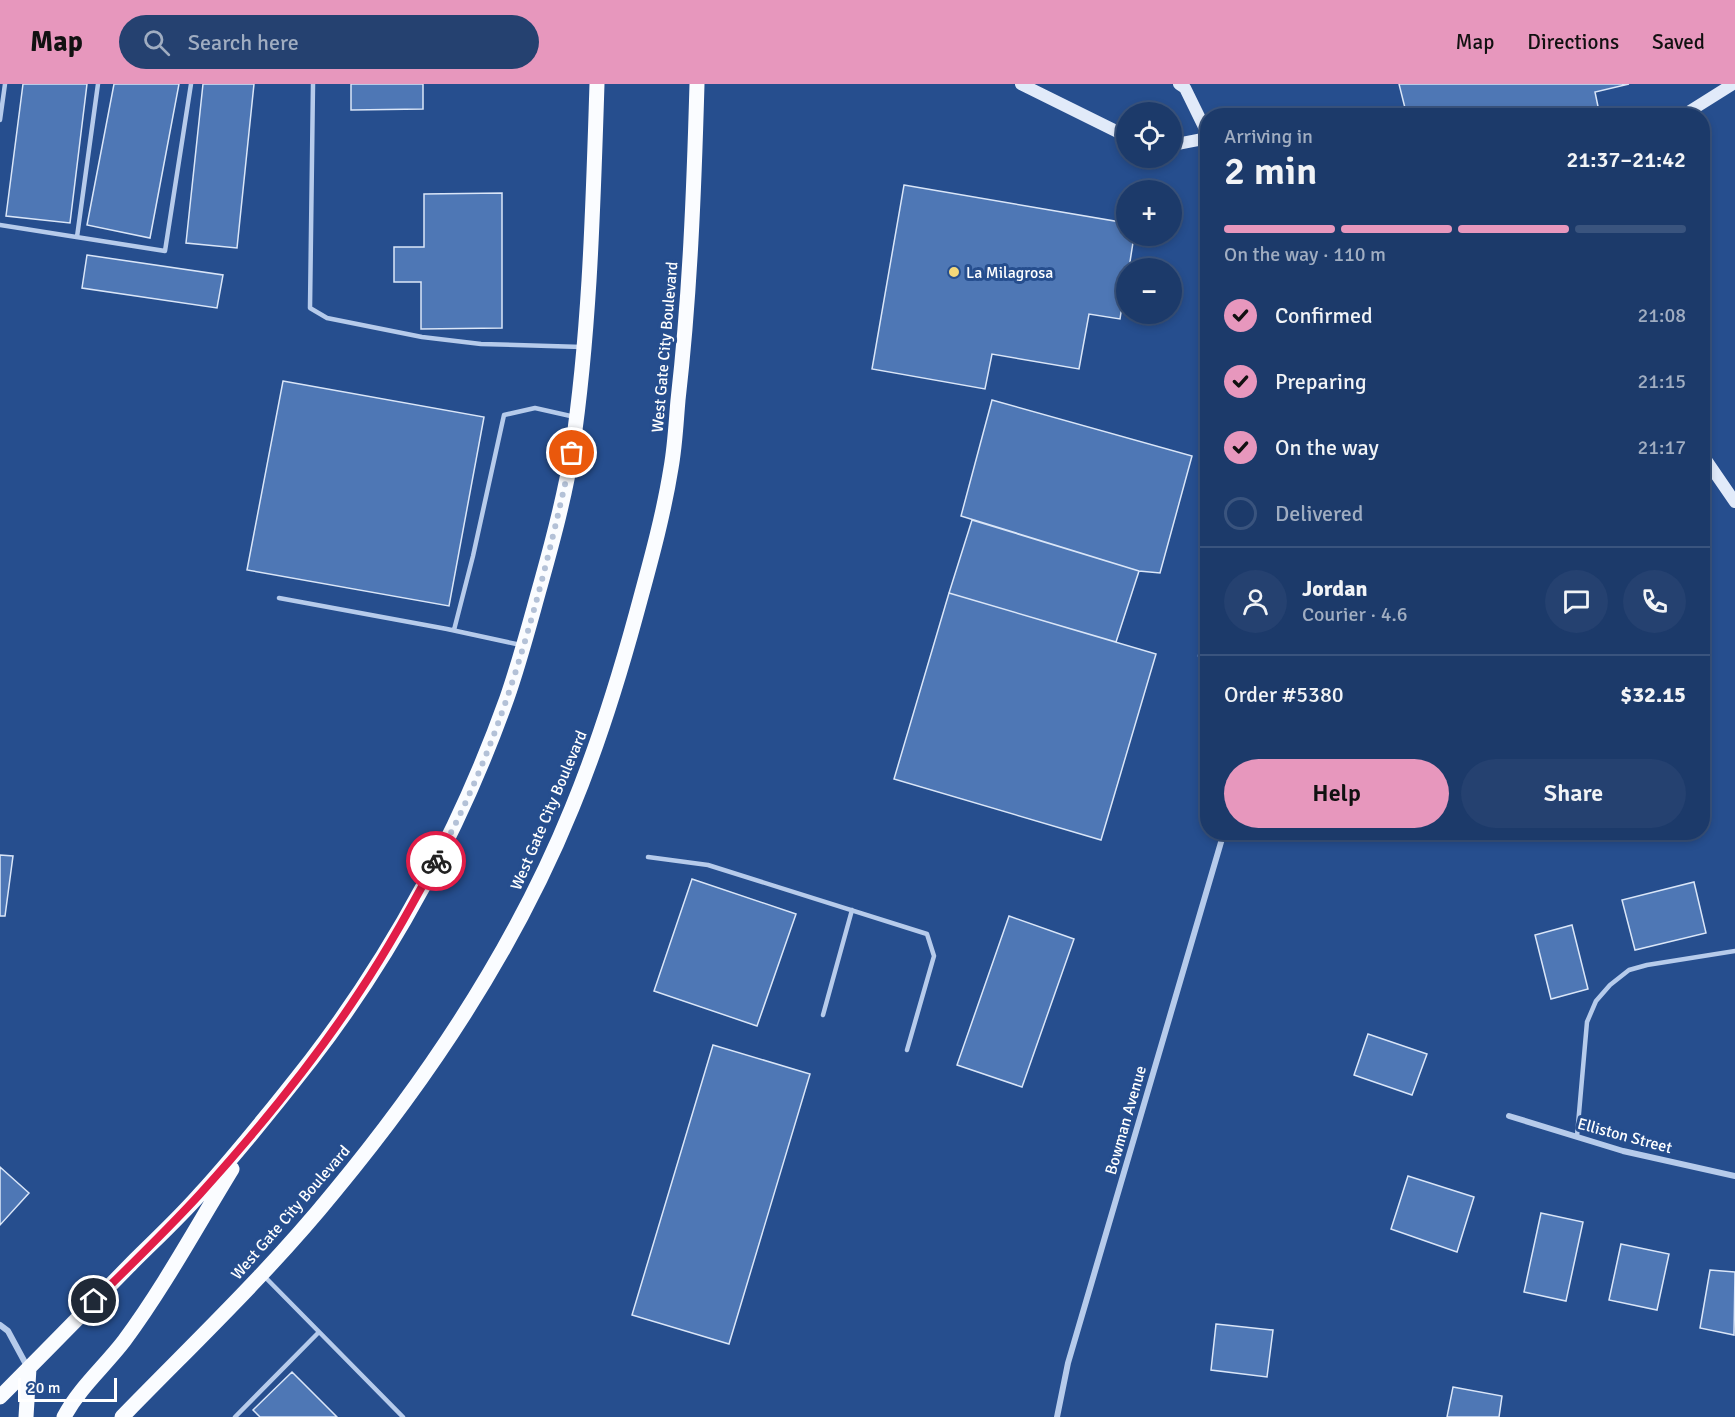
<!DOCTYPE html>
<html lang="en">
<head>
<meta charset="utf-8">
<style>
  body { margin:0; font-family:Signika,sans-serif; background:#254170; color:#f1f3f6; height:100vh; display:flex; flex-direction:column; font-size:22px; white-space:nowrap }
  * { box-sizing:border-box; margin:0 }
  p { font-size:20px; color:#a0adc1 }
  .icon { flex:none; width:33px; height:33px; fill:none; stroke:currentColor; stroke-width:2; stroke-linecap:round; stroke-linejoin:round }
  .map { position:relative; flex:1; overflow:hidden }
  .details { position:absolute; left:1200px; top:24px; width:510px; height:732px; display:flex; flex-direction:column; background:#1c3a6a; border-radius:24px; box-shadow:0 3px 9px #0003,0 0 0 2px #3a547e }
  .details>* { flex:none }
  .fabs { position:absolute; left:1116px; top:18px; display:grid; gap:12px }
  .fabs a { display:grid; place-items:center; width:66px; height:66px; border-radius:50%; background:#1c3a6a; box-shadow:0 3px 9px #0003,0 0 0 2px #3a547e; font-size:30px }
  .scale { position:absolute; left:18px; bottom:15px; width:99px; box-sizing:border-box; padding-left:6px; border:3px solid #fff; border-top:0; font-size:16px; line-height:21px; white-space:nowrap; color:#fff; -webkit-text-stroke:4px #264e8e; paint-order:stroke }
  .pin { position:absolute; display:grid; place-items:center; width:51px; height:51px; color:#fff; margin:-26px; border:3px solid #fff; border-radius:50%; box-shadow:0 2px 6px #0007 }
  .courier { position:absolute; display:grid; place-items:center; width:60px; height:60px; margin:-30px; border:4px solid #e11d48; border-radius:50%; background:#fff; color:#222; box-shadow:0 2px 8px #0007 }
  .overview em { font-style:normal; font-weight:600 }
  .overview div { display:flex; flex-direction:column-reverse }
  .overview { display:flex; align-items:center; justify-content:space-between; height:102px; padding:0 24px }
  h1 { font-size:39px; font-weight:600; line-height:45px }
  .bar { display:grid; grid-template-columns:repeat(4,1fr); gap:9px 6px; align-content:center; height:72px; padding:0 24px }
  .bar i { height:8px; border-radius:4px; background:#3a547e }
  .bar .on { background:#e797bd }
  .bar p { grid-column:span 4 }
  .line { display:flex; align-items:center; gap:15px; padding:0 24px; border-top:2px solid #3a547e }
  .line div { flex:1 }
  .round { display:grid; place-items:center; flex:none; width:63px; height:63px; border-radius:32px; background:#254170 }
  ol { padding:0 24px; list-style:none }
  li { display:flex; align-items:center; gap:18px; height:66px }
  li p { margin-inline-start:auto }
  li .icon { padding:6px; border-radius:50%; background:#e797bd; color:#111; stroke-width:4 }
  li:last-child { color:#a0adc1 }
  li i { width:33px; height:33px; border:3px solid #3a547e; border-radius:50% }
  .action { display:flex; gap:12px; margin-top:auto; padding:12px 24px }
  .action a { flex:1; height:69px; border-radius:36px; background:#e797bd; color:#111; font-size:24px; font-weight:600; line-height:69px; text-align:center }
  .action a+a { background:#254170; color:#f1f3f6 }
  header { display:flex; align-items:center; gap:36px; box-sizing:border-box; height:84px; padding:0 30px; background:#e797bd; color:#111 }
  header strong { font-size:28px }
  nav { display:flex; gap:33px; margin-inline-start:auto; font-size:21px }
  .search { width:420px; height:54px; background:#254170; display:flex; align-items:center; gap:15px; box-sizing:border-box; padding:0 21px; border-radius:33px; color:#a0adc1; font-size:22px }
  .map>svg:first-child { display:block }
  .building { fill:#4e77b5; stroke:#dae6f8; stroke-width:1.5 }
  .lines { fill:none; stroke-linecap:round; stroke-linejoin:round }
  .lane { stroke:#b6cbeb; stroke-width:4.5 }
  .street { stroke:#b6cbeb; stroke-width:6 }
  .secondary { stroke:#e1eaf9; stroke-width:12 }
  .primary { stroke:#fafcff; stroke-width:15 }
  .done { stroke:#b3c1d7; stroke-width:6; stroke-dasharray:0 10.8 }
  .route { stroke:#e11d48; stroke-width:8 }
  .poi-dot { fill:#f4d87a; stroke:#264e8e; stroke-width:2 }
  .labels { text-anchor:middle; stroke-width:6; stroke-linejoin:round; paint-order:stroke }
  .poi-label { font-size:16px; fill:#fff; stroke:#264e8e; text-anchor:start }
  .street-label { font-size:16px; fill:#fff; stroke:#264e8e }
</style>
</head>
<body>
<header>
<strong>Map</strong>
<div class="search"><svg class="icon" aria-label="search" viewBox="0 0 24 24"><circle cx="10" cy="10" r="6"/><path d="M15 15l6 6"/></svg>Search here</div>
<nav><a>Map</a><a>Directions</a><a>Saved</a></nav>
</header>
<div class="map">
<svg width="1735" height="1333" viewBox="0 0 1735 1333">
  <rect width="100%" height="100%" fill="#264e8e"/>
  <path class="building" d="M 23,0 L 87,0 L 70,139 L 6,132 Z
    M 114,0 L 179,0 L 150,154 L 87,141 Z
    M 203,0 L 254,0 L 237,164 L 186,159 Z
    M 351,0 L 423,0 L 423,25 L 351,26 Z
    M 1399,0 L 1629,0 L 1595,8 L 1600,32 L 1407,32 Z
    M 904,101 L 1126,139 L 1126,152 L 1134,152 L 1129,184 L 1126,184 L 1126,196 L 1120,235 L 1089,230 L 1079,285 L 992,270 L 985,305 L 872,285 Z
    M 502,109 L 502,244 L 421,245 L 421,198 L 394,198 L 394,163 L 424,163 L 424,110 Z
    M 87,171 L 223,191 L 217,224 L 82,204 Z
    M 283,297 L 484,333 L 449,522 L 247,486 Z
    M 992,316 L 1192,372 L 1160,489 L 1139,487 L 961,432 Z
    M 972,436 L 1139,487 L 1116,558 L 949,509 Z
    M 949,509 L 1156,570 L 1101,756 L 894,695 Z
    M 0,771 L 13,772 L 5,832 L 0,832 Z
    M 692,795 L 796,830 L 757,942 L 654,907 Z
    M 1694,798 L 1706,849 L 1635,866 L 1622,816 Z
    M 1009,832 L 1074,855 L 1022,1003 L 957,981 Z
    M 1572,841 L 1588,905 L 1551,915 L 1535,851 Z
    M 1368,950 L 1427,970 L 1412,1011 L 1354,991 Z
    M 713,961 L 810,990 L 729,1260 L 632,1231 Z
    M 0,1083 L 29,1109 L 0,1141 Z
    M 1408,1092 L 1474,1113 L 1457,1168 L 1391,1145 Z
    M 1541,1129 L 1583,1138 L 1566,1217 L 1524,1208 Z
    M 1621,1160 L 1669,1170 L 1657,1226 L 1609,1216 Z
    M 1710,1186 L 1735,1188 L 1734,1251 L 1700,1244 Z
    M 1216,1240 L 1273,1246 L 1267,1293 L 1211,1286 Z
    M 292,1288 L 337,1333 L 260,1333 L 253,1326 Z
    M 1453,1303 L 1502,1312 L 1499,1333 L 1447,1333 Z"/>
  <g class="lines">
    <path class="lane" d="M 313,0 L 310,224 L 327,234 L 422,253 L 481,260 L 582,263
      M 0,36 L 5,0
      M 0,141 L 165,167 L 191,0
      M 77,153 L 98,0
      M 1208,504 L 1200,572 L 1208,583
      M 279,514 L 447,545 L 521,561
      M 454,546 L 473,472 L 504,331 L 535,324 L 575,333
      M 648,773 L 708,781 L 927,850 L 934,872 L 907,966
      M 823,931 L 852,826
      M 1577,1052 L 1587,938 L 1596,917 L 1610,901 L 1629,886 L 1647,881 L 1735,867
      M 264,1192 L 403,1333
      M 235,1333 L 319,1248"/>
    <path class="street" d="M 1509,1032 L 1623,1067 L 1735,1092
      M 0,1241 L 8,1247 L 28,1284
      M 1057,1333 L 1068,1279 L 1224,748"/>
    <path class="secondary" d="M 1021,0 L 1126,52
      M 1179,0 L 1185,4 L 1208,51
      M 1682,32 L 1733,0
      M 1172,61 L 1208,54
      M 1702,370 L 1735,418"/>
    <path class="primary" d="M 0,1313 C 44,1269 88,1224 132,1179 C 155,1156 179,1134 200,1110 C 239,1067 275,1022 311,976 C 394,868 461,743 507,614 C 520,577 530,538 541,499 C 553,456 565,412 572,367 C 590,246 593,122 597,0
      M 26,1333 L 29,1284
      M 64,1333 C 79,1304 104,1283 124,1257 C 164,1203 197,1142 232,1085
      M 122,1333 C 194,1259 269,1188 334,1108 C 430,992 515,864 572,724 C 598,661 618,597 636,531 C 649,483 663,434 671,384 C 675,362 676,339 678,316 C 690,211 694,106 697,0"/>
  </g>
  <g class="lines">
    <path class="done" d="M 436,777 C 506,651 541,509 572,369"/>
    <path class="route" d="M 94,1217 C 130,1182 166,1147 200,1110 C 257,1047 313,979 360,907 C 388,865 412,821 436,777"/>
  </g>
  <circle class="poi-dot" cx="954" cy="188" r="6"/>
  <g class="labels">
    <g class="poi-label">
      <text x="966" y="194">La Milagrosa</text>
    </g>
    <g class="street-label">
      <text transform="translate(664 263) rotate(-85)" y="6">West Gate City Boulevard</text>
      <text transform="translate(548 726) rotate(-67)" y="6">West Gate City Boulevard</text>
      <text transform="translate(1125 1036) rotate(-74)" y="6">Bowman Avenue</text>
      <text transform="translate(1625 1051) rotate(15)" y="6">Elliston Street</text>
      <text transform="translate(290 1128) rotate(-49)" y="6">West Gate City Boulevard</text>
    </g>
  </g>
</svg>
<div class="fabs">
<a><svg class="icon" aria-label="locate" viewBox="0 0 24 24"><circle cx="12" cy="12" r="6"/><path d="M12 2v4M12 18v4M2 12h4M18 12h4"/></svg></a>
<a>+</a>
<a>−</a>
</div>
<div class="scale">20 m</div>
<div class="pin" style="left:572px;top:369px;background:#ea580c"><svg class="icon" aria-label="bag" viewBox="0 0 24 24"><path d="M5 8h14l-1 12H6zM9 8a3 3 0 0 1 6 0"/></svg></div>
<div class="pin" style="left:94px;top:1217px;background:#1f2937"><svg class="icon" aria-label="home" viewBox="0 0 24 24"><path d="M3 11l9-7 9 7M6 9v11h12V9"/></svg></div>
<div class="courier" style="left:436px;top:777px"><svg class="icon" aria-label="bike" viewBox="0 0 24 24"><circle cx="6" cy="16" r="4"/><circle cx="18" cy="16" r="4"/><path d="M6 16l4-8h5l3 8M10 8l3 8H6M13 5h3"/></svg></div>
<section class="details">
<div class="overview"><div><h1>2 min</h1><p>Arriving in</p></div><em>21:37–21:42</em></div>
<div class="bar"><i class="on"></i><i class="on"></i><i class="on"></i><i></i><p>On the way · 110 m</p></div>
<ol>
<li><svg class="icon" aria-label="check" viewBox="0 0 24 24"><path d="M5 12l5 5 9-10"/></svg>Confirmed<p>21:08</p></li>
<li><svg class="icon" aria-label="check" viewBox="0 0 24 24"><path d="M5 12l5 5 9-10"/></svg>Preparing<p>21:15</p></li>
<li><svg class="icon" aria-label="check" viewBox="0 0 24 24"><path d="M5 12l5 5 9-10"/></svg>On the way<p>21:17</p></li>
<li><i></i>Delivered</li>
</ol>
<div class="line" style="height:108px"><a class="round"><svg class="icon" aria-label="person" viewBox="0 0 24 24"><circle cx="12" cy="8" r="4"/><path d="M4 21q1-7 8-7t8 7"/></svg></a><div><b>Jordan</b><p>Courier · 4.6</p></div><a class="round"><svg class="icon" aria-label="chat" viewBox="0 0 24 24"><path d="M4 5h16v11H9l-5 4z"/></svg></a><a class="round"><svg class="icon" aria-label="phone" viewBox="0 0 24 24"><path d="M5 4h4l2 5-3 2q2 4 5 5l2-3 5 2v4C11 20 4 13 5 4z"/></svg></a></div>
<div class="line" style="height:78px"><div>Order #5380</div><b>$32.15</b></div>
<div class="action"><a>Help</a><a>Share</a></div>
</section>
</div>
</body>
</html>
